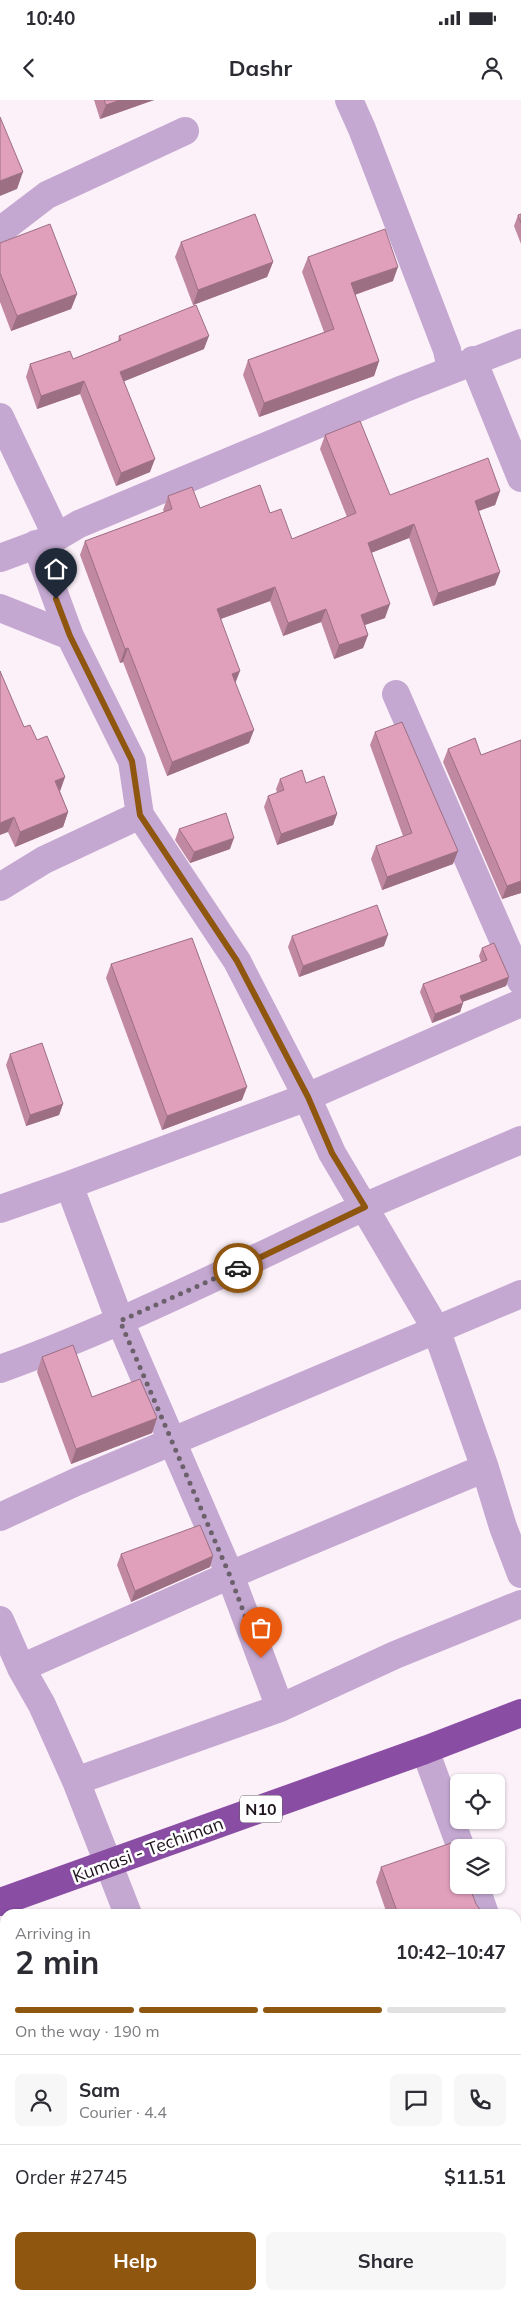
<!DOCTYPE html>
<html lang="en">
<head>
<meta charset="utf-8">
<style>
  body { margin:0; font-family:Mulish,sans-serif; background:#f7f7f7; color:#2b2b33; height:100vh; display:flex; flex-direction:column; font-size:19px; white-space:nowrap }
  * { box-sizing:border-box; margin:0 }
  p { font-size:16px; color:#7c7c81 }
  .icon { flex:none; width:28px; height:28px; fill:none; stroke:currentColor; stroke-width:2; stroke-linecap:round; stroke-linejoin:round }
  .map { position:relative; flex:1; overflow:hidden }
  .panel { position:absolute; left:0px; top:1809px; width:521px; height:391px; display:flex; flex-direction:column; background:#fff; border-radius:15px 15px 0 0; box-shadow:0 1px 4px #0004 }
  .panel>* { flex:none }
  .buttons { position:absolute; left:450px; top:1674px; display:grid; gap:10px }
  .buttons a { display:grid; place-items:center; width:55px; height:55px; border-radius:8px; background:#fff; box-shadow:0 1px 4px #0004; font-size:25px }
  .pin { position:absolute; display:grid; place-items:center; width:42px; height:42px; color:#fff; margin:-51px -21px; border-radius:50% 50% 50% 0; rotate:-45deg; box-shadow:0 0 5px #0007 }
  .pin .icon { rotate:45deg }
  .courier { position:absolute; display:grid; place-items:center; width:50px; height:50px; margin:-25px; border:4px solid #8f560f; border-radius:50%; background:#fff; color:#222; box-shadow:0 1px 6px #0007 }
  .headline em { font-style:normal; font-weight:700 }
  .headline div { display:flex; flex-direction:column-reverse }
  .headline { display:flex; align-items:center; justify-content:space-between; height:85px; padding:0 15px }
  h1 { font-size:32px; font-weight:700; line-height:38px }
  .bar { display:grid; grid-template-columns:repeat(4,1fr); gap:8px 5px; align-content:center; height:60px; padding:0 15px }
  .bar i { height:6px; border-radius:4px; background:#e1e1e2 }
  .bar .active { background:#8f560f }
  .bar p { grid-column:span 4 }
  .line { display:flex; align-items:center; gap:12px; padding:0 15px; border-top:1px solid #e1e1e2 }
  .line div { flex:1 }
  .round { display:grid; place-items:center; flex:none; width:52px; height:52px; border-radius:8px; background:#f7f7f7 }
  .action { display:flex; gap:10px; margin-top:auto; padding:10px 15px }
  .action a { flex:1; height:58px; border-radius:8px; background:#8f560f; color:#fff; font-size:20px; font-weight:700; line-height:58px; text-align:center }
  .action a+a { background:#f7f7f7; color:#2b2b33 }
  .status { display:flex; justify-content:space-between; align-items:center; height:35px; padding:0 25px; background:#fff; direction:ltr }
  .status svg { height:14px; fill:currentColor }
  header { display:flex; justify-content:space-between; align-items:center; height:65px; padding:0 15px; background:#fff; font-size:22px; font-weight:700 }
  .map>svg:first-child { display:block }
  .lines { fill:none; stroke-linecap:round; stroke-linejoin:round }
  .street { stroke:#c4a8d1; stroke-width:28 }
  .highway { stroke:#8a4da4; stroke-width:28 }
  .wall { fill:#c189a1 }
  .shaded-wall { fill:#9d6f83 }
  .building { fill:#e09fbb; stroke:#9d6f83 }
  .done { stroke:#6c616a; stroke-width:5; stroke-dasharray:0 9 }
  .route { stroke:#8f560f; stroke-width:6 }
  .labels { text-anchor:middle; stroke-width:5; stroke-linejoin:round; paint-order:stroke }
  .shield { fill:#fff; stroke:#625a61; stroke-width:1 }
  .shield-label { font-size:16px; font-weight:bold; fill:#1f141d }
  .street-label { font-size:18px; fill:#1f141d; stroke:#fff }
</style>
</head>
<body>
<div class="status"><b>10:40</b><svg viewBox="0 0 49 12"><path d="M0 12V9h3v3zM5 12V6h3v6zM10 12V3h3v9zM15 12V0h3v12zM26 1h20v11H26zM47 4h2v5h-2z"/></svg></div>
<header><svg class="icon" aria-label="back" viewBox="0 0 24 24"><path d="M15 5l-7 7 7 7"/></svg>Dashr<svg class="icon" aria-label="person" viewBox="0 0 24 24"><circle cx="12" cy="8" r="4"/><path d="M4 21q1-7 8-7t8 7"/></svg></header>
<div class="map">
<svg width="521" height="2199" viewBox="0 0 521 2199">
  <rect width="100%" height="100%" fill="#fcf0f9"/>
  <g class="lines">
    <path class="street" d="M 349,0 L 362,29 L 447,250 L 451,269
      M 0,131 L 47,95 L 185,31
      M 473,260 L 521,378
      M 0,317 L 57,437
      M 36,444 L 70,536 L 132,661 L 140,715 L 237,861 L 307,997 L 332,1053 L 436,1229 L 485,1368 L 503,1427 L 521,1474
      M 0,458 L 57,437 L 79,424 L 403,289 L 521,243
      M 0,508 L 70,536
      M 396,594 L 521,881
      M 0,787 L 44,760 L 140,715
      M 69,1085 L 120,1221 L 230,1475 L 280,1608
      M 0,1109 L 69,1085 L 307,997 L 521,903
      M 0,1269 C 125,1224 243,1163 364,1107 C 416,1084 469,1062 521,1040
      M 0,1417 L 76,1382 L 521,1194
      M 0,1520 L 21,1568 L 42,1605 L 76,1681 L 128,1814
      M 21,1568 L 230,1475 L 485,1368
      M 425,1650 L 461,1748
      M 76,1681 L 280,1608 L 395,1555 L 521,1504
      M 475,1785 L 485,1814
      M 516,1858 L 521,1856
      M 516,1896 L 521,1908
      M 0,1933 L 5,1931
      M 516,2015 L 521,2013
      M 0,2072 L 5,2070
      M 0,2116 L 5,2128
      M 516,2167 L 521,2178
      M 275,2195 L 277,2199"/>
    <path class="highway" d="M 0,1802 L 425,1650 L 521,1613"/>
  </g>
  <path class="wall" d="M 94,0 L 154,0 L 100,19 Z
    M 521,114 L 521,144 L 514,126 L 518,115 Z
    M 181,142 L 273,162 L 267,177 L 193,205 L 175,157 Z
    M 0,143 L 77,194 L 71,209 L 11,231 L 0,202 Z
    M 308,157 L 393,181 L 355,195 L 379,261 L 374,276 L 259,317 L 243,275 L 248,260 L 324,232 L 302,172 Z
    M 119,236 L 204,249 L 124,281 L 150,372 L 116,386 L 80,294 L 37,309 L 26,277 L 30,264 L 73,259 L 118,241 Z
    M 325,335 L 390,395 L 500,391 L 495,405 L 479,411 L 500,472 L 495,485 L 433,506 L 409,438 L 371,453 L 385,518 L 365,525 L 368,535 L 363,548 L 334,559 L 321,522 L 283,536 L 270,501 L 221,519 L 249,643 L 167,676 L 123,562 L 120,563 L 80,455 L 85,441 L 164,412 L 163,410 L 168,396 L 200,408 L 270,413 L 292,439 L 347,417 L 320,349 Z
    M 24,627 L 37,640 L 65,677 L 60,691 L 68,712 L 63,727 L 15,747 L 8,732 Z
    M 375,632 L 453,764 L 382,790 L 371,759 L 376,746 L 403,736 L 370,645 Z
    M 521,640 L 521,793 L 502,799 L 443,662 L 448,649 L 481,655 Z
    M 280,679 L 306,683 L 337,714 L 333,725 L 277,745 L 264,707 L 268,696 L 277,693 L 276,689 Z
    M 179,729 L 230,749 L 190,763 L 175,740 Z
    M 292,836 L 384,846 L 299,877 L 288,847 Z
    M 482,848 L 509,877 L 506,886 L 462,902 L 463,903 L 460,912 L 432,923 L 420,892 L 423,884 L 481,862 L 479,856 Z
    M 111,864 L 242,1000 L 162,1030 L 106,878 Z
    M 10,954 L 63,1004 L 59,1015 L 26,1026 L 6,965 Z
    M 42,1257 L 92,1297 L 157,1318 L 152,1333 L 71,1364 L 37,1272 Z
    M 121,1454 L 213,1456 L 210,1467 L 131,1502 L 117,1465 Z
    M 381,1767 L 459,1785 L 476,1804 L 481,1811 L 486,1814 L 387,1814 L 376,1782 Z"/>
  <path class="shaded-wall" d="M 120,0 L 154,0 L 100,19 L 106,5 Z
    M 23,72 L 17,89 L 0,96 L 0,81 Z
    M 273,162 L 267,177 L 193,205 L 198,190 Z
    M 398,167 L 393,181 L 345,198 L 351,183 Z
    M 77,194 L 71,209 L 11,231 L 17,216 Z
    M 209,236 L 204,249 L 115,285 L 120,272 Z
    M 379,261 L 374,276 L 259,317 L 264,303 Z
    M 84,281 L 80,294 L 37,309 L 41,296 Z
    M 155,359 L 150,372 L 116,386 L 121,373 Z
    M 500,391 L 495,405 L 470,414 L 475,401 Z
    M 414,424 L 409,438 L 363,456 L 368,443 Z
    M 500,472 L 495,485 L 433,506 L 438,493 Z
    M 275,487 L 270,501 L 212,522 L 217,509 Z
    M 390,504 L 385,518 L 356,528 L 361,515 Z
    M 326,509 L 321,522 L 283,536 L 288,523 Z
    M 368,535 L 363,548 L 334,559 L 339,545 Z
    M 128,548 L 123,562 L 120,563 L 125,549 Z
    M 240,571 L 235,584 L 232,574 Z
    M 254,630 L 249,643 L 167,676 L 172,662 Z
    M 65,677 L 60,691 L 55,681 Z
    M 68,712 L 63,727 L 15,747 L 20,732 Z
    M 337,714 L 333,725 L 277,745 L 281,734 Z
    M 14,717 L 8,732 L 0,735 L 0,723 Z
    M 234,738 L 230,749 L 190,763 L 194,752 Z
    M 458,751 L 453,764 L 382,790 L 387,777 Z
    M 521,781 L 521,793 L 502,799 L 507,786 Z
    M 388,835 L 384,846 L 299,877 L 303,866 Z
    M 509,877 L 506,886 L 457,904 L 460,896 Z
    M 463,903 L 460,912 L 432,923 L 435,914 Z
    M 247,987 L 242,1000 L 162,1030 L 167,1016 Z
    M 63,1004 L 59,1015 L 26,1026 L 30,1015 Z
    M 157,1318 L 152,1333 L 71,1364 L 76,1349 Z
    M 213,1456 L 210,1467 L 131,1502 L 135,1491 Z"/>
  <path class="building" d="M 104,0 L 120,0 L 106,5 Z
    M 0,17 L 23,72 L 0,81 Z
    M 255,114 L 273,162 L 198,190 L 181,142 Z
    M 521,114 L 521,123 L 518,115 Z
    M 50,124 L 77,194 L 17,216 L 0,173 L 0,143 Z
    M 385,129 L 398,167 L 351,183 L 379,261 L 264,303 L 248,260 L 334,229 L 308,157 Z
    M 196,205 L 209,236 L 120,272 L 155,359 L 121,373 L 84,281 L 41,296 L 30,264 L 70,251 L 73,259 L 121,240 L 119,236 Z
    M 360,321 L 390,395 L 488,358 L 500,391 L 475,401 L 500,472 L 438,493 L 414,424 L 368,443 L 390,504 L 361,515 L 368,535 L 339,545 L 326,509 L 288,523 L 275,487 L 217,509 L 240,571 L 232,574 L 254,630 L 172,662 L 128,548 L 125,549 L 85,441 L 172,409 L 168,396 L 192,387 L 200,408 L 260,385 L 270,413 L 281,409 L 292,439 L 356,413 L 325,335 Z
    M 0,571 L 24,627 L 30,625 L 37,640 L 47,636 L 65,677 L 55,681 L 68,712 L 20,732 L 14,717 L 0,723 Z
    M 402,622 L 458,751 L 387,777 L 376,746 L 412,733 L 375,632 Z
    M 475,638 L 481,655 L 521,640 L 521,781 L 507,786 L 448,649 Z
    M 302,670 L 306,683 L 324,676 L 337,714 L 281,734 L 268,696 L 284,690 L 280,679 Z
    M 226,713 L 234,738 L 194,752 L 179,729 Z
    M 377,805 L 388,835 L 303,866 L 292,836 Z
    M 192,838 L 247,987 L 167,1016 L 111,864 Z
    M 494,843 L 509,877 L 460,896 L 463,903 L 435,914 L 423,884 L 487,860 L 482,848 Z
    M 42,943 L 63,1004 L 30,1015 L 10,954 Z
    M 73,1245 L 92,1297 L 140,1279 L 157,1318 L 76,1349 L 42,1257 Z
    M 200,1425 L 213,1456 L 135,1491 L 121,1454 Z
    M 454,1742 L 457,1745 L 462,1748 L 459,1748 L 459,1785 L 469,1785 L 476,1804 L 481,1811 L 486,1814 L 398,1814 L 381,1767 Z"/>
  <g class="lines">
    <path class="done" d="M 238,1168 L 120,1221 L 230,1476 L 261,1558"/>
    <path class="route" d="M 56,499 L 70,536 L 132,661 L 140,715 L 237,861 L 308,997 L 332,1053 L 365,1107 L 238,1168"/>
  </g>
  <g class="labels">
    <rect class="shield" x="240" y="1695.5" width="42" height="27" rx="4"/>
    <g class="shield-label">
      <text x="261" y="1715">N10</text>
    </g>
    <g class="street-label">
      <text transform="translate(148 1750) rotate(-20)" y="6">Kumasi - Techiman</text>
    </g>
  </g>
</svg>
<div class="buttons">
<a><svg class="icon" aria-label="locate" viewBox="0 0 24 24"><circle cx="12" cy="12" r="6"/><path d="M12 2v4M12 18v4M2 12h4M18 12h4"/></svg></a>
<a><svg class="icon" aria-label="layers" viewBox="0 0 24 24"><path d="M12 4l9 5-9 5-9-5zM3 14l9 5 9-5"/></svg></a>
</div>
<div class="pin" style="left:261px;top:1558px;background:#ea580c"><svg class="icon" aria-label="bag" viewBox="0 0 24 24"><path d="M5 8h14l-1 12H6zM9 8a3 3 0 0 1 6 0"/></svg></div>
<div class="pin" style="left:56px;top:499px;background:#1f2937"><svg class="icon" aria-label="home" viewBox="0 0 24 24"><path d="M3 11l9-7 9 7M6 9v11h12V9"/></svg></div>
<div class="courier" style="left:238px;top:1168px"><svg class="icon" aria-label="car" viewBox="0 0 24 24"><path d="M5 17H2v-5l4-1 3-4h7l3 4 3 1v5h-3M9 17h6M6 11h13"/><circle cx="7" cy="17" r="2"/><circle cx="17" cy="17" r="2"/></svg></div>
<section class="panel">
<div class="headline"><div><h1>2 min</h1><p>Arriving in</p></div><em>10:42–10:47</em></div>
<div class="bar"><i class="active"></i><i class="active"></i><i class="active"></i><i></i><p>On the way · 190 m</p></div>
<div class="line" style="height:90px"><a class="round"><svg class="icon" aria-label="person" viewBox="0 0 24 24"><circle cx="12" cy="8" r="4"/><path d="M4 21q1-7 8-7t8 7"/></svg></a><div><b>Sam</b><p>Courier · 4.4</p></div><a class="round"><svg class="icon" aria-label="chat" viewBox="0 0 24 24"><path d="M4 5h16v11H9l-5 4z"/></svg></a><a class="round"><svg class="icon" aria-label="phone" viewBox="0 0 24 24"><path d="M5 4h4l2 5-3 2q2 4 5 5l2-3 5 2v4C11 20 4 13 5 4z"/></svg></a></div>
<div class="line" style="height:65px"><div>Order #2745</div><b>$11.51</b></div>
<div class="action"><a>Help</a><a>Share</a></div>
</section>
</div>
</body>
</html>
